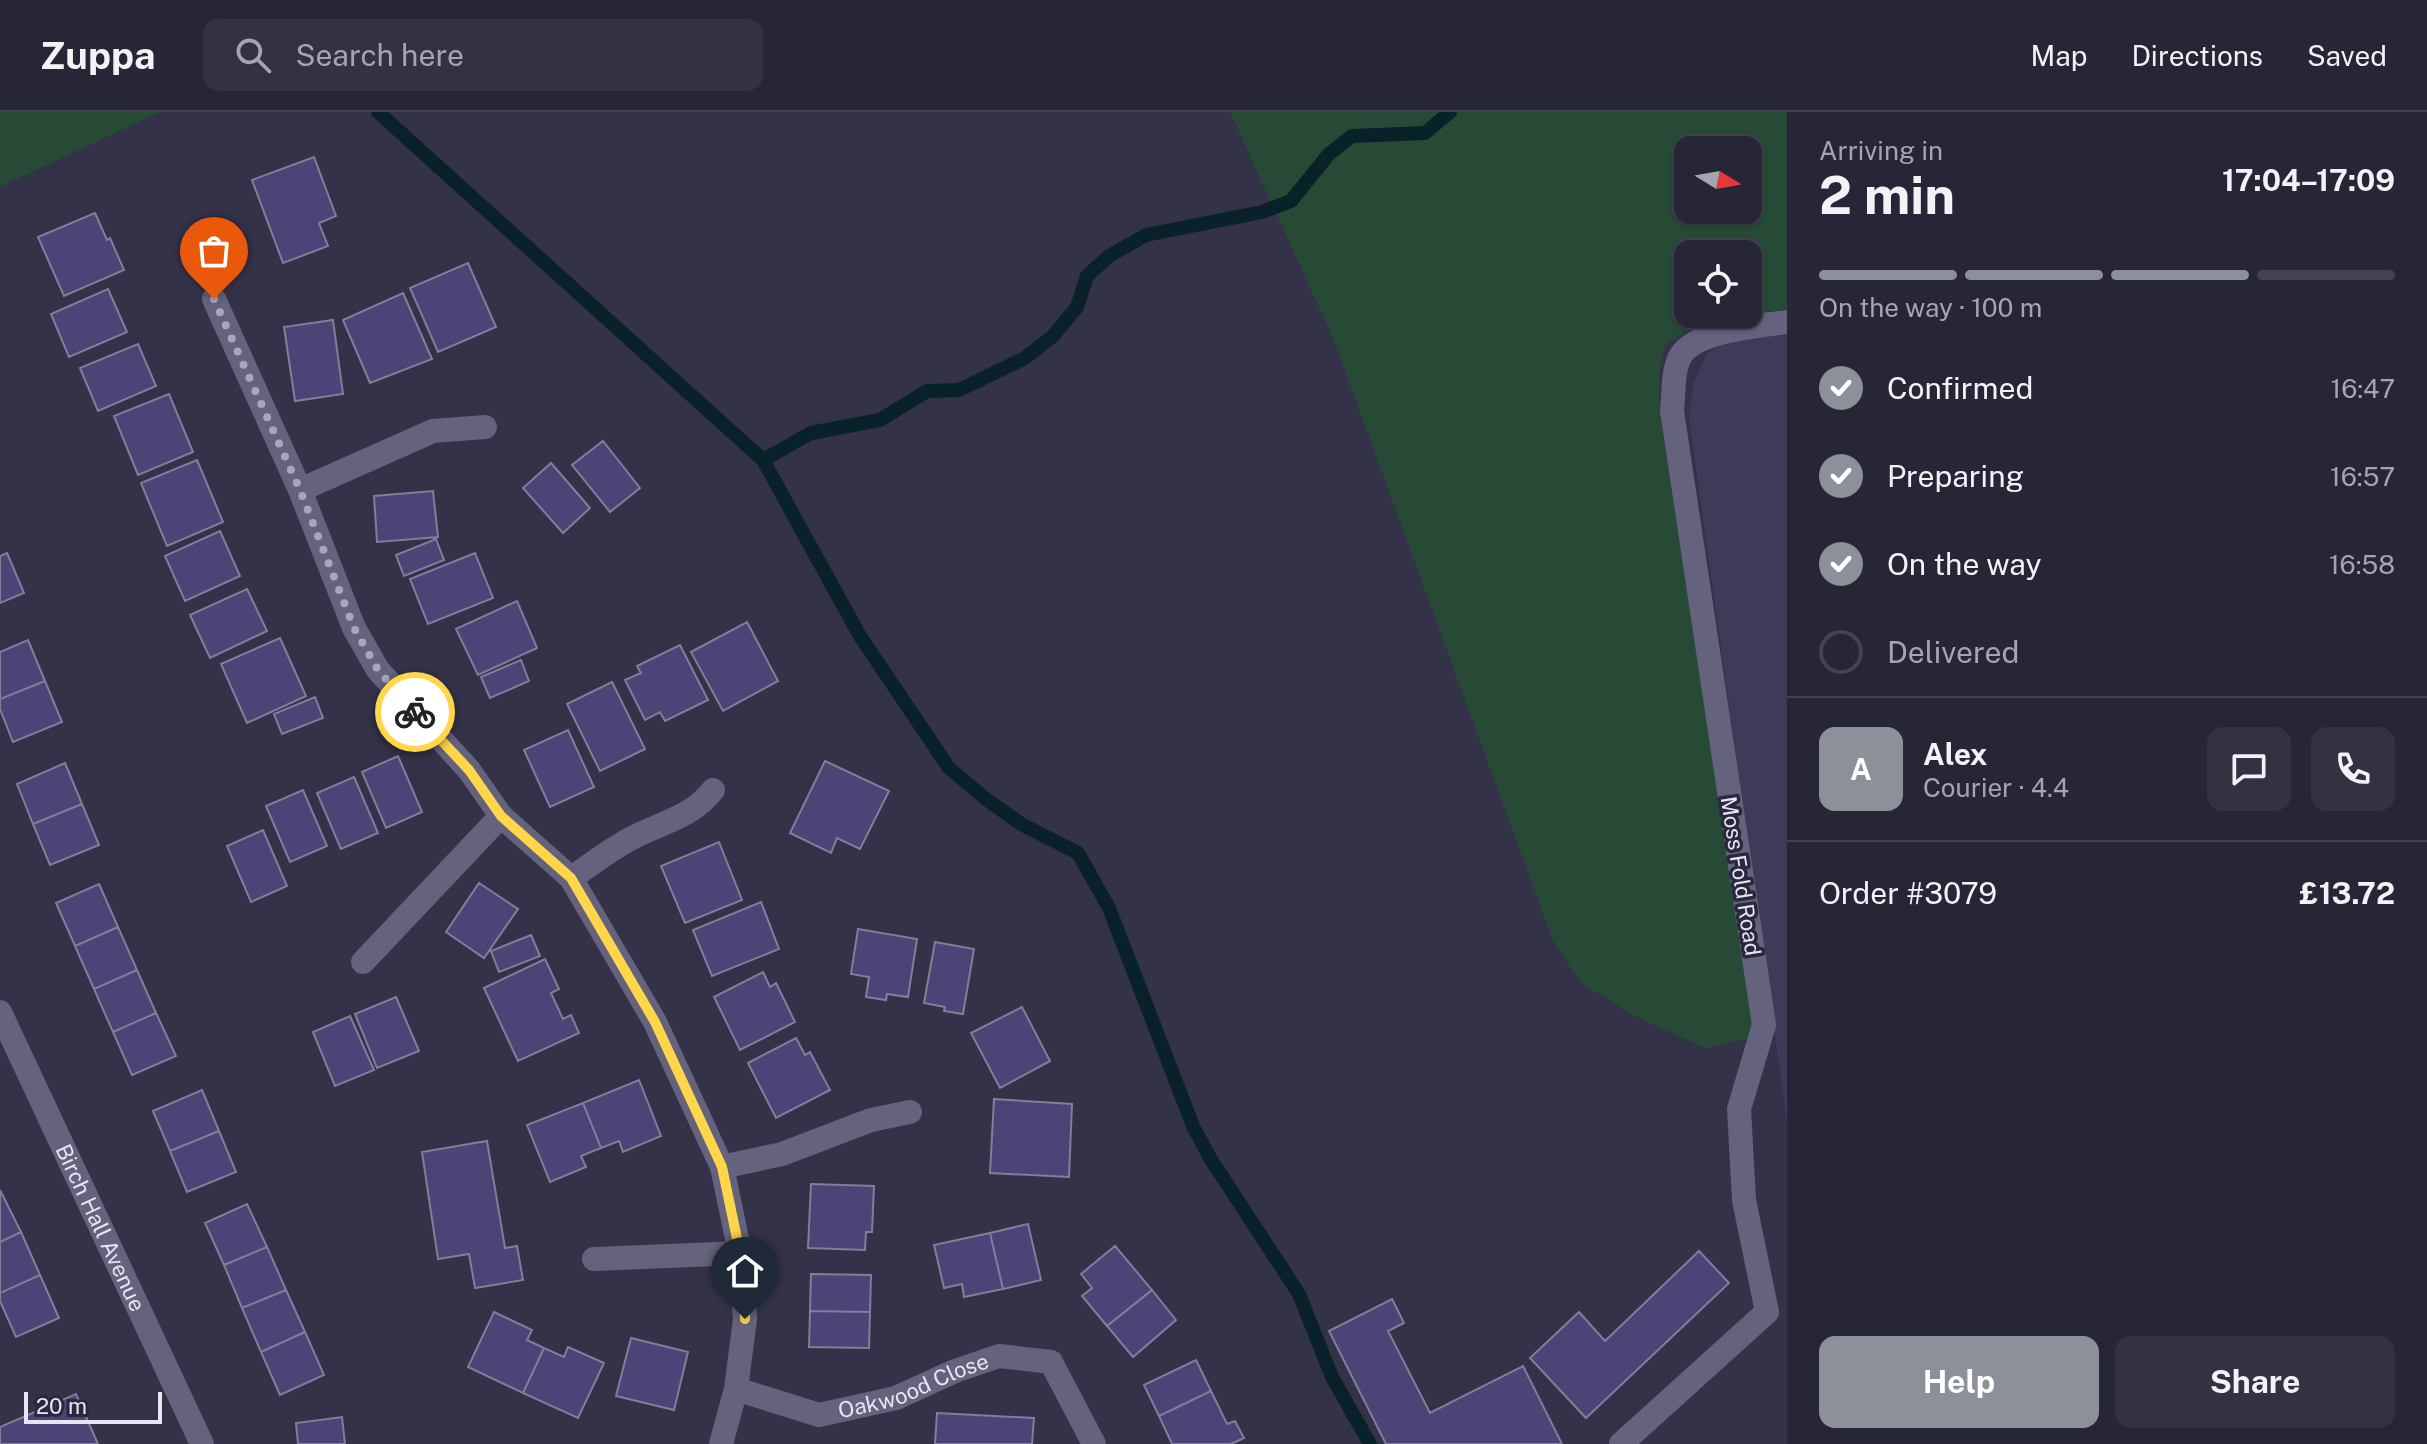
<!DOCTYPE html>
<html lang="en">
<head>
<meta charset="utf-8">
<style>
  body { margin:0; font-family:"Public Sans",sans-serif; background:#333242; color:#f1f3f6; height:100vh; display:flex; flex-direction:column; font-size:30px; white-space:nowrap }
  * { box-sizing:border-box; margin:0 }
  p { font-size:26px; color:#a4a5ad }
  .icon { flex:none; width:44px; height:44px; fill:none; stroke:currentColor; stroke-width:2; stroke-linecap:round; stroke-linejoin:round }
  .map { position:relative; flex:1; overflow:hidden }
  .side { display:flex; flex-direction:column; background:#272637; width:640px }
  .side>* { flex:none }
  .needle { width:52px; rotate:101deg }
  .buttons { position:absolute; left:1674px; top:24px; display:grid; gap:16px }
  .buttons a { display:grid; place-items:center; width:88px; height:88px; border-radius:16px; background:#272637; box-shadow:0 2px 6px #0004,0 0 0 2px #434352; font-size:40px }
  .scale { position:absolute; left:24px; bottom:20px; width:138px; box-sizing:border-box; padding-left:8px; border:4px solid #e6e5f4; border-top:0; font-size:22px; line-height:28px; white-space:nowrap; color:#e6e5f4; -webkit-text-stroke:6px #2a283e; paint-order:stroke }
  .pin { position:absolute; display:grid; place-items:center; width:68px; height:68px; color:#fff; margin:-82px -34px; border-radius:50% 50% 50% 0; rotate:-45deg; box-shadow:0 0 8px #0007 }
  .pin .icon { rotate:45deg }
  .courier { position:absolute; display:grid; place-items:center; width:80px; height:80px; margin:-40px; border:6px solid #ffd54a; border-radius:50%; background:#fff; color:#222; box-shadow:0 2px 10px #0007 }
  .headline em { font-style:normal; font-weight:700 }
  .headline div { display:flex; flex-direction:column-reverse }
  .headline { display:flex; align-items:center; justify-content:space-between; height:136px; padding:0 32px }
  h1 { font-size:52px; font-weight:700; line-height:60px }
  .bar { display:grid; grid-template-columns:repeat(4,1fr); gap:12px 8px; align-content:center; height:96px; padding:0 32px }
  .bar i { height:10px; border-radius:6px; background:#434352 }
  .bar .selected { background:#8c9099 }
  .bar p { grid-column:span 4 }
  .line { display:flex; align-items:center; gap:20px; padding:0 32px; border-top:2px solid #434352 }
  .line div { flex:1 }
  .round { display:grid; place-items:center; flex:none; width:84px; height:84px; border-radius:16px; background:#333242 }
  ol { padding:0 32px; list-style:none }
  li { display:flex; align-items:center; gap:24px; height:88px }
  li p { margin-inline-start:auto }
  li .icon { padding:8px; border-radius:50%; background:#8c9099; color:#fff; stroke-width:4 }
  li:last-child { color:#a4a5ad }
  li i { width:44px; height:44px; border:4px solid #434352; border-radius:50% }
  .primary-button { display:flex; gap:16px; margin-top:auto; padding:16px 32px }
  .primary-button a { flex:1; height:92px; border-radius:16px; background:#8c9099; color:#fff; font-size:32px; font-weight:700; line-height:92px; text-align:center }
  .primary-button a+a { background:#333242; color:#f1f3f6 }
  header { display:flex; align-items:center; gap:48px; box-sizing:border-box; height:112px; padding:0 40px; background:#272637; border-bottom:2px solid #434352 }
  header strong { font-size:38px }
  nav { display:flex; gap:44px; margin-inline-start:auto; font-size:28px }
  .search { width:560px; height:72px; background:#333242; display:flex; align-items:center; gap:20px; box-sizing:border-box; padding:0 28px; border-radius:16px; color:#a4a5ad; font-size:30px }
  main { display:flex; flex:1; min-height:0 }
  .map>svg:first-child { display:block }
  .built { fill:#3e3b58 }
  .green { fill:#264a35; fill-rule:evenodd }
  .lines { fill:none; stroke-linecap:round; stroke-linejoin:round }
  .stream { stroke:#09222a; stroke-width:14 }
  .building { fill:#4b4477; stroke:#807e99; stroke-width:2 }
  .minor { stroke:#64627c; stroke-width:24 }
  .done { stroke:#a8a6b8; stroke-width:8; stroke-dasharray:0 14.4 }
  .route { stroke:#ffd54a; stroke-width:10 }
  .labels { text-anchor:middle; stroke-width:7; stroke-linejoin:round; paint-order:stroke }
  .street-label { font-size:22px; fill:#e6e5f4; stroke:#2a283e }
</style>
</head>
<body>
<header>
<strong>Zuppa</strong>
<div class="search"><svg class="icon" aria-label="search" viewBox="0 0 24 24"><circle cx="10" cy="10" r="6"/><path d="M15 15l6 6"/></svg>Search here</div>
<nav><a>Map</a><a>Directions</a><a>Saved</a></nav>
</header>
<main>
<div class="map">
<svg width="1787" height="1332" viewBox="0 0 1787 1332">
  <rect width="100%" height="100%" fill="#343249"/>
  <path class="built" d="M 1787,221 L 1787,1009 L 1689,306 L 1693,272 L 1707,241 L 1726,230 Z"/>
  <path class="green" d="M 0,0 L 160,0 L 0,75 Z
    M 1230,0 L 1787,0 L 1787,197 L 1699,211 L 1665,233 L 1659,260 L 1660,304 L 1753,909 L 1751,926 L 1705,936 L 1632,903 L 1580,870 L 1553,829 L 1333,226 ZM 1688,38 L 1748,38 L 1748,98 L 1688,98 ZM 1688,142 L 1748,142 L 1748,202 L 1688,202 Z"/>
  <g class="lines">
    <path class="stream" d="M 378,0 L 763,348 L 860,524 L 949,656 L 986,687 L 1021,712 L 1078,741 L 1109,796 L 1193,1014 L 1210,1046 L 1299,1182 L 1332,1265 L 1370,1332
      M 763,348 L 811,321 L 880,308 L 927,279 L 959,278 L 1025,246 L 1053,224 L 1077,195 L 1087,164 L 1109,144 L 1146,123 L 1262,100 L 1291,89 L 1329,42 L 1352,24 L 1425,21 L 1450,0"/>
  </g>
  <path class="building" d="M 314,45 L 336,104 L 319,111 L 328,134 L 283,151 L 252,68 Z
    M 95,101 L 107,128 L 110,126 L 124,158 L 64,184 L 38,125 Z
    M 468,151 L 496,215 L 438,240 L 410,176 Z
    M 108,177 L 127,220 L 69,245 L 51,202 Z
    M 403,181 L 432,247 L 370,271 L 343,208 Z
    M 333,208 L 343,282 L 295,289 L 284,215 Z
    M 138,232 L 156,274 L 98,299 L 80,256 Z
    M 169,282 L 193,340 L 138,363 L 114,304 Z
    M 603,329 L 640,376 L 610,400 L 572,353 Z
    M 197,348 L 223,410 L 167,434 L 141,371 Z
    M 551,351 L 590,396 L 563,421 L 523,376 Z
    M 433,379 L 438,425 L 377,430 L 374,384 Z
    M 220,419 L 240,464 L 185,489 L 165,444 Z
    M 436,427 L 444,448 L 404,464 L 396,443 Z
    M 7,441 L 24,481 L 0,491 L 0,444 Z
    M 475,441 L 493,486 L 428,512 L 410,467 Z
    M 247,477 L 267,519 L 210,546 L 190,503 Z
    M 517,489 L 537,536 L 478,563 L 456,517 Z
    M 747,510 L 778,569 L 723,599 L 691,540 Z
    M 280,526 L 306,584 L 247,611 L 221,552 Z
    M 28,528 L 45,569 L 0,587 L 0,540 Z
    M 680,533 L 708,588 L 665,609 L 660,600 L 645,608 L 625,568 L 641,561 L 637,554 Z
    M 521,548 L 529,569 L 490,586 L 481,565 Z
    M 45,569 L 62,610 L 13,630 L 0,597 L 0,587 Z
    M 612,570 L 645,637 L 600,659 L 567,592 Z
    M 315,585 L 323,606 L 282,622 L 274,602 Z
    M 568,618 L 594,675 L 550,695 L 524,638 Z
    M 398,644 L 422,700 L 386,716 L 362,660 Z
    M 825,649 L 889,679 L 860,737 L 837,726 L 831,741 L 790,721 Z
    M 65,651 L 82,692 L 33,712 L 17,672 Z
    M 354,665 L 378,721 L 341,737 L 317,681 Z
    M 303,678 L 327,734 L 290,750 L 266,694 Z
    M 82,692 L 99,733 L 50,753 L 33,712 Z
    M 263,718 L 287,774 L 251,790 L 227,734 Z
    M 719,730 L 742,788 L 685,811 L 661,754 Z
    M 479,771 L 518,797 L 484,846 L 446,820 Z
    M 99,772 L 118,815 L 75,834 L 56,791 Z
    M 761,790 L 779,837 L 712,864 L 693,818 Z
    M 118,815 L 137,858 L 94,877 L 75,834 Z
    M 858,817 L 917,827 L 908,885 L 887,882 L 886,888 L 866,885 L 869,865 L 851,862 Z
    M 531,823 L 540,844 L 499,860 L 491,839 Z
    M 935,830 L 974,837 L 963,902 L 944,899 L 945,895 L 924,891 Z
    M 545,847 L 559,877 L 551,881 L 563,907 L 571,903 L 579,921 L 518,949 L 484,876 Z
    M 137,858 L 156,901 L 113,920 L 94,877 Z
    M 763,860 L 770,875 L 776,871 L 795,910 L 740,938 L 714,885 Z
    M 396,885 L 419,939 L 377,956 L 355,902 Z
    M 1022,895 L 1050,949 L 1000,976 L 971,921 Z
    M 156,901 L 176,944 L 132,963 L 113,920 Z
    M 350,904 L 374,958 L 335,974 L 313,920 Z
    M 796,926 L 805,943 L 810,940 L 830,978 L 776,1006 L 748,951 Z
    M 639,968 L 661,1024 L 623,1040 L 619,1029 L 601,1036 L 583,991 Z
    M 202,978 L 219,1019 L 170,1039 L 153,999 Z
    M 994,987 L 1072,992 L 1069,1065 L 990,1061 Z
    M 583,991 L 601,1036 L 581,1044 L 586,1055 L 550,1070 L 527,1013 Z
    M 219,1019 L 236,1060 L 187,1080 L 170,1039 Z
    M 487,1029 L 505,1136 L 517,1134 L 523,1168 L 475,1176 L 469,1142 L 438,1147 L 422,1040 Z
    M 811,1072 L 874,1074 L 872,1120 L 866,1120 L 865,1138 L 808,1136 Z
    M 0,1078 L 21,1120 L 0,1130 Z
    M 247,1092 L 267,1135 L 224,1153 L 205,1111 Z
    M 1028,1112 L 1041,1168 L 1003,1177 L 990,1121 Z
    M 21,1120 L 40,1163 L 0,1181 L 0,1130 Z
    M 990,1121 L 1003,1177 L 964,1185 L 962,1172 L 944,1176 L 934,1133 Z
    M 1115,1134 L 1152,1178 L 1107,1214 L 1082,1184 L 1092,1176 L 1081,1162 Z
    M 267,1135 L 286,1178 L 242,1196 L 224,1153 Z
    M 1699,1139 L 1729,1171 L 1586,1306 L 1530,1246 L 1579,1200 L 1605,1229 Z
    M 811,1162 L 871,1163 L 870,1200 L 810,1199 Z
    M 40,1163 L 59,1206 L 16,1225 L 0,1189 L 0,1181 Z
    M 286,1178 L 305,1220 L 261,1240 L 242,1196 Z
    M 1152,1178 L 1176,1208 L 1133,1245 L 1107,1214 Z
    M 1392,1187 L 1404,1211 L 1388,1219 L 1430,1301 L 1523,1254 L 1562,1332 L 1386,1332 L 1329,1219 Z
    M 810,1199 L 870,1200 L 869,1236 L 809,1235 Z
    M 494,1200 L 532,1218 L 527,1228 L 544,1236 L 523,1281 L 468,1255 Z
    M 305,1220 L 324,1263 L 280,1283 L 261,1240 Z
    M 631,1226 L 688,1240 L 674,1298 L 616,1284 Z
    M 568,1235 L 604,1251 L 578,1306 L 523,1281 L 544,1236 L 564,1245 Z
    M 1196,1248 L 1211,1279 L 1159,1304 L 1144,1273 Z
    M 1211,1279 L 1227,1312 L 1235,1309 L 1244,1326 L 1231,1332 L 1172,1332 L 1159,1304 Z
    M 76,1282 L 98,1332 L 0,1332 L 0,1315 Z
    M 937,1301 L 1034,1306 L 1032,1332 L 935,1332 Z
    M 342,1305 L 345,1332 L 298,1332 L 296,1311 Z"/>
  <g class="lines">
    <g class="minor">
      <path d="M 214,187 L 300,378 L 354,516 L 378,558 L 469,658 L 501,704 L 571,766 L 655,910 L 722,1055 L 740,1141 L 745,1207 L 736,1277 L 721,1332"/>
      <path d="M 300,378 L 433,319 L 485,315"/>
      <path d="M 571,766 C 592,752 612,736 634,725 C 663,710 692,705 713,678"/>
      <path d="M 363,850 L 501,704"/>
      <path id="s1" d="M 0,900 L 202,1332"/>
      <path d="M 722,1055 L 782,1042 L 871,1008 L 910,1000"/>
      <path d="M 594,1147 L 740,1141"/>
      <path id="s2" d="M 736,1277 L 819,1303 L 896,1286 L 955,1259 L 999,1244 L 1051,1250 L 1094,1332"/>
      <path d="M 1621,1332 L 1767,1200 L 1744,1088 L 1739,997 L 1764,913 L 1672,299 C 1674,283 1672,258 1681,243 C 1697,218 1760,214 1787,210"/>
    </g>
  </g>
  <g class="lines">
    <path class="done" d="M 214,187 L 300,378 L 354,516 L 378,558 L 415,600"/>
    <path class="route" d="M 415,600 L 469,658 L 501,704 L 571,766 L 655,910 L 722,1055 L 740,1141 L 745,1207"/>
  </g>
  <g class="labels">
    <g class="street-label">
      <text transform="translate(1741 764) rotate(81)" y="8">Moss Fold Road</text>
      <text dy="8" stroke="none"><textPath href="#s1" startOffset="238">Birch Hall Avenue</textPath></text>
      <text dy="8" stroke="none"><textPath href="#s2" startOffset="186">Oakwood Close</textPath></text>
    </g>
  </g>
</svg>
<div class="buttons">
<a><svg class="needle" viewBox="-14 -14 28 28"><path d="M0-13l5 13h-10z" fill="#e53935"/><path d="M0 13l5-13h-10z" fill="#a4a5ad"/></svg></a>
<a><svg class="icon" aria-label="locate" viewBox="0 0 24 24"><circle cx="12" cy="12" r="6"/><path d="M12 2v4M12 18v4M2 12h4M18 12h4"/></svg></a>
</div>
<div class="scale">20 m</div>
<div class="pin" style="left:214px;top:187px;background:#ea580c"><svg class="icon" aria-label="bag" viewBox="0 0 24 24"><path d="M5 8h14l-1 12H6zM9 8a3 3 0 0 1 6 0"/></svg></div>
<div class="pin" style="left:745px;top:1207px;background:#1f2937"><svg class="icon" aria-label="home" viewBox="0 0 24 24"><path d="M3 11l9-7 9 7M6 9v11h12V9"/></svg></div>
<div class="courier" style="left:415px;top:600px"><svg class="icon" aria-label="bike" viewBox="0 0 24 24"><circle cx="6" cy="16" r="4"/><circle cx="18" cy="16" r="4"/><path d="M6 16l4-8h5l3 8M10 8l3 8H6M13 5h3"/></svg></div>
</div>
<section class="side">
<div class="headline"><div><h1>2 min</h1><p>Arriving in</p></div><em>17:04–17:09</em></div>
<div class="bar"><i class="selected"></i><i class="selected"></i><i class="selected"></i><i></i><p>On the way · 100 m</p></div>
<ol>
<li><svg class="icon" aria-label="check" viewBox="0 0 24 24"><path d="M5 12l5 5 9-10"/></svg>Confirmed<p>16:47</p></li>
<li><svg class="icon" aria-label="check" viewBox="0 0 24 24"><path d="M5 12l5 5 9-10"/></svg>Preparing<p>16:57</p></li>
<li><svg class="icon" aria-label="check" viewBox="0 0 24 24"><path d="M5 12l5 5 9-10"/></svg>On the way<p>16:58</p></li>
<li><i></i>Delivered</li>
</ol>
<div class="line" style="height:144px"><b class="round" style="background:#8c9099;color:#fff">A</b><div><b>Alex</b><p>Courier · 4.4</p></div><a class="round"><svg class="icon" aria-label="chat" viewBox="0 0 24 24"><path d="M4 5h16v11H9l-5 4z"/></svg></a><a class="round"><svg class="icon" aria-label="phone" viewBox="0 0 24 24"><path d="M5 4h4l2 5-3 2q2 4 5 5l2-3 5 2v4C11 20 4 13 5 4z"/></svg></a></div>
<div class="line" style="height:104px"><div>Order #3079</div><b>£13.72</b></div>
<div class="primary-button"><a>Help</a><a>Share</a></div>
</section>
</main>
</body>
</html>
